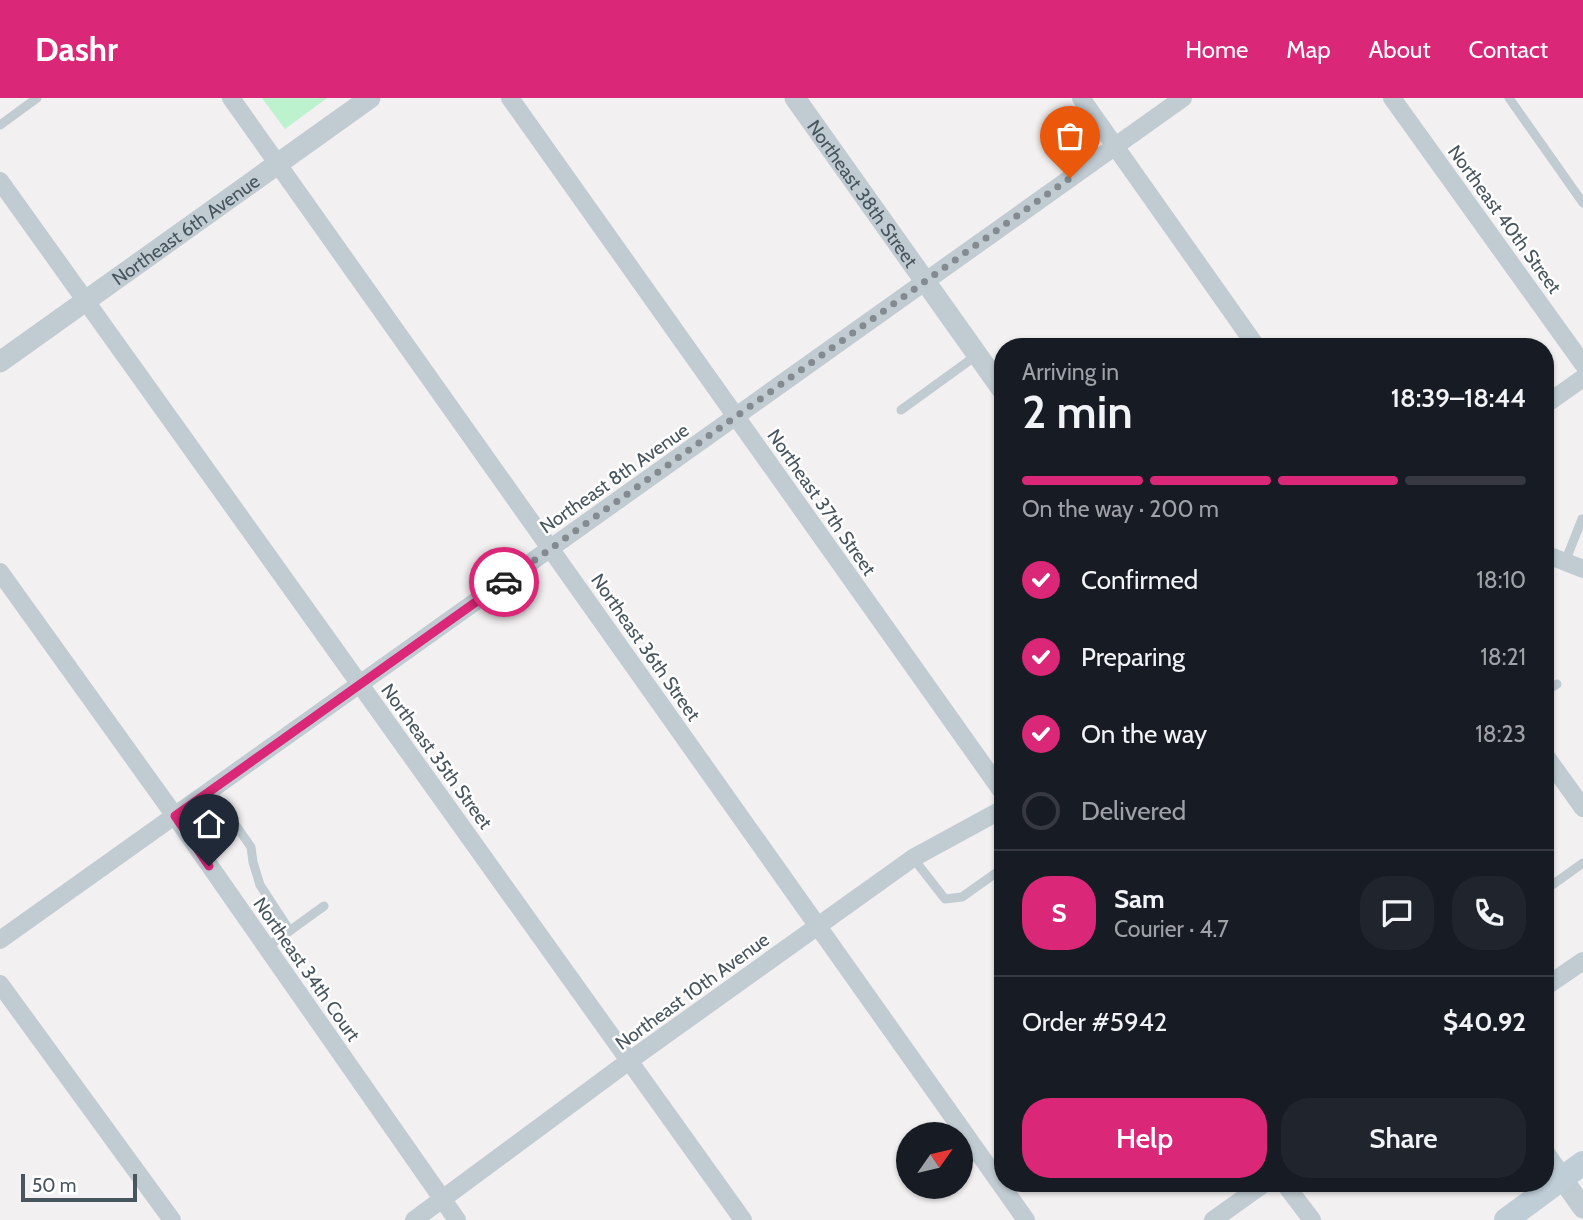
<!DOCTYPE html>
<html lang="en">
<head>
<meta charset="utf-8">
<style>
  body { margin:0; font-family:Cabin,sans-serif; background:#20242c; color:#f1f3f6; height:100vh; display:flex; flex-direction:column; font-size:26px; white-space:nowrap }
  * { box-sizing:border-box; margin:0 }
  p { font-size:23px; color:#9ea1a6 }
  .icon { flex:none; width:38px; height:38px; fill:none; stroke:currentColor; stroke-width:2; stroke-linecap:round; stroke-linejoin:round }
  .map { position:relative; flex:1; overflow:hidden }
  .details { position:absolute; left:994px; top:240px; width:560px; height:854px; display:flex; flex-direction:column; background:#171b24; border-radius:28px; box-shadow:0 2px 5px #0004 }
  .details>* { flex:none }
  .needle { width:46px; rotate:56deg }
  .buttons { position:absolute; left:896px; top:1024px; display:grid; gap:14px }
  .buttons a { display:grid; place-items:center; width:77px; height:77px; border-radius:50%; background:#171b24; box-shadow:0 2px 5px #0004; font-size:35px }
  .scale { position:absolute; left:21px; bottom:18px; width:116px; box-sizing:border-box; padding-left:7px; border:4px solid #47555e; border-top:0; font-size:19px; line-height:24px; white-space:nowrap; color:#47555e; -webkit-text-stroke:5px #fff; paint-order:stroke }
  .pin { position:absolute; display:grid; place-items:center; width:60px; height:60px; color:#fff; margin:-72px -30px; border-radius:50% 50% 50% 0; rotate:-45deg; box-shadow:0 0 7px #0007 }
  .pin .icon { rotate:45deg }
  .courier { position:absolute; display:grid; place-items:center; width:70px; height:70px; margin:-35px; border:5px solid #db2777; border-radius:50%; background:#fff; color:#222; box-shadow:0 2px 9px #0007 }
  .overview em { font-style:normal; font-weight:600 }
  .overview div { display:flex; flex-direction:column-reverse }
  .overview { display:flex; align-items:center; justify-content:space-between; height:119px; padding:0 28px }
  h1 { font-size:46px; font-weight:600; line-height:52px }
  .bar { display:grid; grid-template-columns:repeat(4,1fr); gap:10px 7px; align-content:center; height:84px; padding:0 28px }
  .bar i { height:9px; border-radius:5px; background:#363941 }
  .bar .on { background:#db2777 }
  .bar p { grid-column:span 4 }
  .line { display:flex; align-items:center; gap:18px; padding:0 28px; border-top:2px solid #363941 }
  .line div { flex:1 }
  .round { display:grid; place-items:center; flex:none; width:74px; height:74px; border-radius:28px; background:#20242c }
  ol { padding:0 28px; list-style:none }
  li { display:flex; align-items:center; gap:21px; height:77px }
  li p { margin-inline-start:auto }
  li .icon { padding:7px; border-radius:50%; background:#db2777; color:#fff; stroke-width:4 }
  li:last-child { color:#9ea1a6 }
  li i { width:38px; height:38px; border:4px solid #363941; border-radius:50% }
  .action { display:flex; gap:14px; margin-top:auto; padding:14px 28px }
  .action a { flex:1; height:80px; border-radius:28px; background:#db2777; color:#fff; font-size:28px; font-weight:600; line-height:80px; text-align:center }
  .action a+a { background:#20242c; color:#f1f3f6 }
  header { display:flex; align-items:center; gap:42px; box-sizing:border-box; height:98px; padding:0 35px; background:#db2777; color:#fff }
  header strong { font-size:33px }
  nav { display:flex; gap:38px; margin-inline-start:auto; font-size:24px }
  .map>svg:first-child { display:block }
  .green { fill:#bcf2cd }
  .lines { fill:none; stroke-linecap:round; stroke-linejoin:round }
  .service { stroke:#c0cbd2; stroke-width:9 }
  .minor { stroke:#c0cbd2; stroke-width:18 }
  .tertiary { stroke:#c0cbd2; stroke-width:21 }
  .secondary { stroke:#bfcdd7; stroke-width:24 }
  .done { stroke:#838b91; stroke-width:7; stroke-dasharray:0 12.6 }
  .route { stroke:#db2777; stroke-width:9 }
  .labels { text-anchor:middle; stroke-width:5; stroke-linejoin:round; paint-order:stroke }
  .street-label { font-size:19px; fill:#47555e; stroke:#fff }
</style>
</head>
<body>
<header>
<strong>Dashr</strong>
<nav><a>Home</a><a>Map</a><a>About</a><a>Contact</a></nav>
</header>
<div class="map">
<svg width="1583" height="1122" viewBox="0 0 1583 1122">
  <rect width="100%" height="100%" fill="#f2f0f0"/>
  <path class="green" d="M 262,0 L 327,0 L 285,31 Z"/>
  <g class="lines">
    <path class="service" d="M 1509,0 L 1583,105
      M 0,27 L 37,0
      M 901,312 L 977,257
      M 1565,464 L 1582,421
      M 1545,594 L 1557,586
      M 211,692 L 251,749 L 253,764 L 260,787 L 290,833
      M 913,760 L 945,801 L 962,799 L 1003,770
      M 1548,790 L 1583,765
      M 266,850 L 324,808"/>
    <path class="minor" d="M 231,0 L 1026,1122
      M 510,0 L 1003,695
      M 1081,0 L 1256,248
      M 1392,0 L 1583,266
      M 0,83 L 743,1122
      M 1545,307 L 1583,280
      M 1545,456 L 1583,471
      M 0,474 L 175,718 L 457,1122
      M 1545,657 L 1583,710
      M 0,842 L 1183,0
      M 0,886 L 172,1122
      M 1545,889 L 1583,863
      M 1284,1085 L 1312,1122
      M 414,1122 L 629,963 L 913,760 L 1003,711
      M 1213,1122 L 1265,1085"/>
    <g class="tertiary">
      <path id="s1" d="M 795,0 L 1003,293"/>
      <path id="s2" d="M 0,264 L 370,0"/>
      <path d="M 1545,1056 L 1583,1110"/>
    </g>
    <path class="secondary" d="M 1506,1122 L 1583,1065"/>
  </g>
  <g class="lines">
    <path class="done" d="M 504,484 L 1070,80"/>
    <path class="route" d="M 209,768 L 175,718 L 504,484"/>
  </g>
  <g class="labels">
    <g class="street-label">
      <text dy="7" stroke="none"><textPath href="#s1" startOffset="117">Northeast 38th Street</textPath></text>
      <text transform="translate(1505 121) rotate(54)" y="7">Northeast 40th Street</text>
      <text dy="7" stroke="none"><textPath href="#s2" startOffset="228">Northeast 6th Avenue</textPath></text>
      <text transform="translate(614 380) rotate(-35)" y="7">Northeast 8th Avenue</text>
      <text transform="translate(822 404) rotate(55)" y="7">Northeast 37th Street</text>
      <text transform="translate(646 549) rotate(55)" y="7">Northeast 36th Street</text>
      <text transform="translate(437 658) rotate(54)" y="7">Northeast 35th Street</text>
      <text transform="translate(307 871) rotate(55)" y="7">Northeast 34th Court</text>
      <text transform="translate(692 893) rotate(-36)" y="7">Northeast 10th Avenue</text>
    </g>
  </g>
</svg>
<div class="buttons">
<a><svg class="needle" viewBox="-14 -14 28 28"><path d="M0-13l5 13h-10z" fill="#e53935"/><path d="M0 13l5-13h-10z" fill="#9ea1a6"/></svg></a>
</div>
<div class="scale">50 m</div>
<div class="pin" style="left:1070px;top:80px;background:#ea580c"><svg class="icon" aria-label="bag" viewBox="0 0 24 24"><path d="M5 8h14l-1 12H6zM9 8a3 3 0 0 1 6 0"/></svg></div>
<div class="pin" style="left:209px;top:768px;background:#1f2937"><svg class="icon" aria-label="home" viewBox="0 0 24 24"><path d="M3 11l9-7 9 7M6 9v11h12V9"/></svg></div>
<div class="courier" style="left:504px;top:484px"><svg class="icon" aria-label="car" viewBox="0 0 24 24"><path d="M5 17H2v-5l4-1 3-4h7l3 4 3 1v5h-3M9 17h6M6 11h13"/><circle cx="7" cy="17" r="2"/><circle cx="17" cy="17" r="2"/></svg></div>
<section class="details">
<div class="overview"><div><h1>2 min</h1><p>Arriving in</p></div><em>18:39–18:44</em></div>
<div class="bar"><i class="on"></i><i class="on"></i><i class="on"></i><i></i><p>On the way · 200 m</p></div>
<ol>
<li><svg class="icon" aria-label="check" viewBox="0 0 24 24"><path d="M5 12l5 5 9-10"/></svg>Confirmed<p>18:10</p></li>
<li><svg class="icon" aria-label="check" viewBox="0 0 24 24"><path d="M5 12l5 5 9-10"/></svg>Preparing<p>18:21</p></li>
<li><svg class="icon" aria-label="check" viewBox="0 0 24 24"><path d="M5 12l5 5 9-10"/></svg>On the way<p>18:23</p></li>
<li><i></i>Delivered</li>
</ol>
<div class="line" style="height:126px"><b class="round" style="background:#db2777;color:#fff">S</b><div><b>Sam</b><p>Courier · 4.7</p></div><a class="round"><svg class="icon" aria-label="chat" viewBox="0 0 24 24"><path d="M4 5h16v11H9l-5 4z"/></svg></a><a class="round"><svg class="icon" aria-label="phone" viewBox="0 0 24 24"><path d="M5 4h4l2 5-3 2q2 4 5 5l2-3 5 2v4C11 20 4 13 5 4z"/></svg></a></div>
<div class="line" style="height:91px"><div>Order #5942</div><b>$40.92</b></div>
<div class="action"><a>Help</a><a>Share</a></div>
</section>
</div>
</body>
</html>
